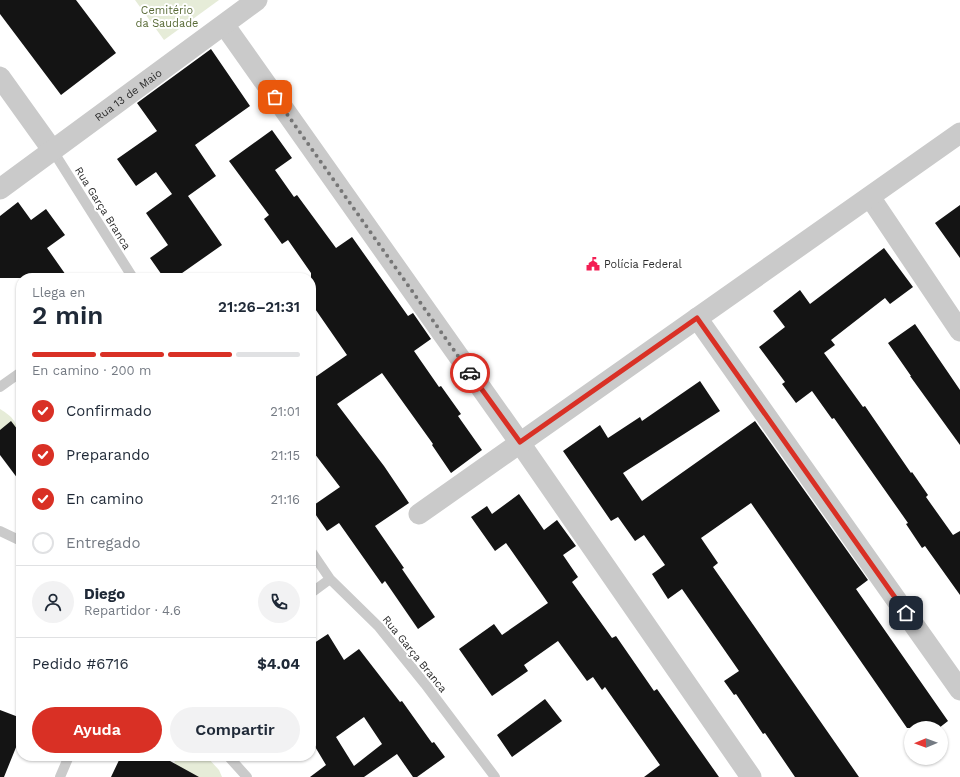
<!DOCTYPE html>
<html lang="es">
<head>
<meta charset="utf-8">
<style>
  body { margin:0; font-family:"Work Sans",sans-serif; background:#f2f2f3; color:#1f2937; height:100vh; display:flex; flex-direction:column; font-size:15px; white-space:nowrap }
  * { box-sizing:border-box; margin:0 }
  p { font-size:13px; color:#747a83 }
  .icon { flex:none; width:22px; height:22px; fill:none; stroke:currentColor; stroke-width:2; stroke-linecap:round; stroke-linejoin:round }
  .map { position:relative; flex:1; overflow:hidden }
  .sheet { position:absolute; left:16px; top:273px; width:300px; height:488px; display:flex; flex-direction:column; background:#fff; border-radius:16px; box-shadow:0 1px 3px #0004 }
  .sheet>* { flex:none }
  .needle { width:26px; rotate:269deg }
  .controls { position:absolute; left:904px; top:721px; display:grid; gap:8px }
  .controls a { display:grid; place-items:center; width:44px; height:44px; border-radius:50%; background:#fff; box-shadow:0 1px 3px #0004; font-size:20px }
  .pin { position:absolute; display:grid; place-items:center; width:34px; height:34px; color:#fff; margin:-17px; border-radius:8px; box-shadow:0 2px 6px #0006 }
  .courier { position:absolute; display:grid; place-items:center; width:40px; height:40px; margin:-20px; border:3px solid #d93025; border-radius:50%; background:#fff; color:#222; box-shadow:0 1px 5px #0007 }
  .overview em { font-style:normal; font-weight:600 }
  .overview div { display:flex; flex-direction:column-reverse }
  .overview { display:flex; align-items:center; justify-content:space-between; height:68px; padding:0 16px }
  h1 { font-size:26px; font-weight:600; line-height:30px }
  .bar { display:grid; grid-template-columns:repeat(4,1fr); gap:6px 4px; align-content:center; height:48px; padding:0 16px }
  .bar i { height:5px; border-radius:3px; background:#e0e1e3 }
  .bar .on { background:#d93025 }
  .bar p { grid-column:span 4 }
  .line { display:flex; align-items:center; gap:10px; padding:0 16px; border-top:1px solid #e0e1e3 }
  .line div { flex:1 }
  .round { display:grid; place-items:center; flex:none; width:42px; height:42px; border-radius:21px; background:#f2f2f3 }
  ol { padding:0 16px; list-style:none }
  li { display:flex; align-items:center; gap:12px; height:44px }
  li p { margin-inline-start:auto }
  li .icon { padding:4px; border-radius:50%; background:#d93025; color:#fff; stroke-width:4 }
  li:last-child { color:#747a83 }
  li i { width:22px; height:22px; border:2px solid #e0e1e3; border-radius:50% }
  .action { display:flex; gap:8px; margin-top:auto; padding:8px 16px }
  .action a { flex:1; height:46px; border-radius:24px; background:#d93025; color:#fff; font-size:16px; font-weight:600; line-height:46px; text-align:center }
  .action a+a { background:#f2f2f3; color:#1f2937 }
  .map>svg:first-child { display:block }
  .green { fill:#e6ecd8 }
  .building { fill:#141414; fill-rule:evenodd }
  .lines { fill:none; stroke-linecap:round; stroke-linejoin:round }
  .lane { stroke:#cacaca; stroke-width:10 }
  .street { stroke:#cacaca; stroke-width:21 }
  .done { stroke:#767676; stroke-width:4; stroke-dasharray:0 7.2 }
  .route { stroke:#d93025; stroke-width:5 }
  .labels { text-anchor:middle; stroke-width:4; stroke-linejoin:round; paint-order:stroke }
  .park-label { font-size:11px; fill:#596b37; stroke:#fff }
  .street-label { font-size:11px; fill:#2d2d2d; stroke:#fff }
  .poi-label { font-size:11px; fill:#2d2d2d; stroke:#fff; text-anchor:start }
</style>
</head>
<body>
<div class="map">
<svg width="960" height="777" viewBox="0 0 960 777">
  <rect width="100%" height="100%" fill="#fff"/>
  <path class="green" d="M 135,0 L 219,0 L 164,40 Z
    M 0,409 C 13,417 16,421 20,436 L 3,438 L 0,429 Z
    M 180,756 L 207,757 L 219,770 L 222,777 L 185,777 L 174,767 L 175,759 Z"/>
  <path class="building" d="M 0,0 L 76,0 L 116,53 L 61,95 L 0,14 Z
    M 211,49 L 250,106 L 195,145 L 216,176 L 188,196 L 222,245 L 175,278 L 164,278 L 150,258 L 168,245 L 146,213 L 172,194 L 156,172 L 136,186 L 117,159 L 157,131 L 137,103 Z
    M 272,130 L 292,158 L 275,170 L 294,197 L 297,195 L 336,248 L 352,237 L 408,316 L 413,313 L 431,339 L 414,351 L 439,387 L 441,386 L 461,414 L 458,416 L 482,450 L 451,473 L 432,445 L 433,444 L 382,373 L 337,404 L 384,466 L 409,503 L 375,526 L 404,568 L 402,569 L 435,617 L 418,629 L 385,581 L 382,584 L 339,523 L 327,531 L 311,508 L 311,507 L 340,487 L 311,449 L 311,380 L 347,355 L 311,303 L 311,273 L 288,240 L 282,244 L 264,219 L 269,215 L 229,161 Z
    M 18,202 L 31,220 L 46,209 L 65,235 L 47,248 L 68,278 L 0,278 L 0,216 Z
    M 960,205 L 960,258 L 935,223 Z
    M 884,248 L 913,287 L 890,304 L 885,298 L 831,340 L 835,345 L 824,353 L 863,407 L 865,406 L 911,473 L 912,472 L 928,495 L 926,497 L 953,535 L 960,531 L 960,595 L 925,546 L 922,548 L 906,524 L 908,523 L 834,418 L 832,419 L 812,391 L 796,403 L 782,384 L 785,382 L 759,347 L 785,327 L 773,311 L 800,290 L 810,304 Z
    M 915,324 L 960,390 L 960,445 L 910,376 L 911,376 L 888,343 Z
    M 700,381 L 720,411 L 623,473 L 642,501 L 755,421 L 868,580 L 856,589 L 948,721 L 939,728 L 907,728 L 751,503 L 701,538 L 718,563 L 713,567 L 859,777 L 795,777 L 765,733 L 763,734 L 736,694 L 734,695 L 724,681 L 739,671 L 682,589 L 668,599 L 652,574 L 665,565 L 644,535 L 635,541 L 618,517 L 611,521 L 563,451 L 600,425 L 608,438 L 640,417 L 642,421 Z
    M 11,421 L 21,434 L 21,483 L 0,455 L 0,430 Z
    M 519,494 L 544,530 L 557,520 L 576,546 L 563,555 L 578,577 L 572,582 L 612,638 L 616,636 L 654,691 L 657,689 L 719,777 L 644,777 L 660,765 L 605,687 L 602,690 L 593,677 L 587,681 L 558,641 L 524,665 L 528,671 L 492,696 L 459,649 L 494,624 L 502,635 L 548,603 L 506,543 L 495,551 L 471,517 L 487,506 L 492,514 Z
    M 328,634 L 344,660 L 359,649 L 400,702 L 402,701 L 432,743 L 434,742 L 445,757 L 417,777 L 413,777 L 397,754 L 364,777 L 310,777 L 326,765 L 311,740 L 311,645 ZM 364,717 L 382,744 L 354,766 L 336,737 Z
    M 545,699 L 562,721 L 512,757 L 497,735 Z
    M 0,710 L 21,718 L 21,735 L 4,777 L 0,777 Z
    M 121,756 L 161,756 L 199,777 L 111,777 Z"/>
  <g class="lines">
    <path class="lane" d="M 53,151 L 133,278
      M 0,387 L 21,372
      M 0,531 L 21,541
      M 311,551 L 330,579 L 379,627 L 425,684 L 495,777
      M 311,593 L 330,579
      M 228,756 L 247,777
      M 60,777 L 69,756"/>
    <g class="street">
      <path d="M 230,33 L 520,443 L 751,777"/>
      <path d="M 0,77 L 53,151"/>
      <path id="s1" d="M 0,189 L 257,0"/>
      <path d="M 870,197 L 960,331"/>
      <path d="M 697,318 L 960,690"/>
      <path d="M 419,514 L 960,133"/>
    </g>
  </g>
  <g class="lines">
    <path class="done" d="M 275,97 L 470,373"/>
    <path class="route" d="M 470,373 L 520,442 L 697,318 L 906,613"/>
  </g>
  <defs>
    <g id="civic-bare" transform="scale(1.08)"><path d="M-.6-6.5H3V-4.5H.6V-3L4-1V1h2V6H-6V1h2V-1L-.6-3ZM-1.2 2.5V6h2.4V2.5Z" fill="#f31f54" stroke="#fff" stroke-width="2.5" paint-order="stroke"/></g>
  </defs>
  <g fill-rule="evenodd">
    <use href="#civic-bare" x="593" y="264"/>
  </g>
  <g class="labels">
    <g class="park-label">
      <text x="167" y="14">Cemitério<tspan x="167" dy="13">da Saudade</tspan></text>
    </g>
    <g class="street-label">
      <text dy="4" stroke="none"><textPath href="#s1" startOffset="159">Rua 13 de Maio</textPath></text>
      <text transform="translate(103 208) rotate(58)" y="4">Rua Garça Branca</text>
      <text transform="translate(415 654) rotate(51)" y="4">Rua Garça Branca</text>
    </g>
    <g class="poi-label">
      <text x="604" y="268">Polícia Federal</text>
    </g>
  </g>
</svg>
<div class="controls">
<a><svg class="needle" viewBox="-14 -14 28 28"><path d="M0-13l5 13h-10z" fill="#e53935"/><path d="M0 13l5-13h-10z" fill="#747a83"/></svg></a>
</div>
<div class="pin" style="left:275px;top:97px;background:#ea580c"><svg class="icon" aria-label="bag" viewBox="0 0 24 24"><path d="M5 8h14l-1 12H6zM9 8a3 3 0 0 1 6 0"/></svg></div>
<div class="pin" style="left:906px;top:613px;background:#1f2937"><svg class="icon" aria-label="home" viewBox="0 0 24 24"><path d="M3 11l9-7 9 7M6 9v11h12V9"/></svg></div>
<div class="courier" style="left:470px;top:373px"><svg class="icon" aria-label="car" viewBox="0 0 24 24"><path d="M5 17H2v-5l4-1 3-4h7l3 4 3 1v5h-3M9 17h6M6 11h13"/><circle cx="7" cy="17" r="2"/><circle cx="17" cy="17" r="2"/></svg></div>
<section class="sheet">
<div class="overview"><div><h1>2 min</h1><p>Llega en</p></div><em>21:26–21:31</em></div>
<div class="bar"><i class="on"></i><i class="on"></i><i class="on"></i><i></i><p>En camino · 200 m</p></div>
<ol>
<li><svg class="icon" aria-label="check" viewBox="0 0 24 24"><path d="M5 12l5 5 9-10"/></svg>Confirmado<p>21:01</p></li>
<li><svg class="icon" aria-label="check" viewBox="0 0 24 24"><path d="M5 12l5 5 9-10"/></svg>Preparando<p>21:15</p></li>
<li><svg class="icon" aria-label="check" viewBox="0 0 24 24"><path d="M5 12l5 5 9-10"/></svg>En camino<p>21:16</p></li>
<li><i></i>Entregado</li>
</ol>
<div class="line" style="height:72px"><a class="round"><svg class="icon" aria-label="person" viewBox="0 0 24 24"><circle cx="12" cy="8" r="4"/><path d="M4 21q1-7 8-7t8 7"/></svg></a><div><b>Diego</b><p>Repartidor · 4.6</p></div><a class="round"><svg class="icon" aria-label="phone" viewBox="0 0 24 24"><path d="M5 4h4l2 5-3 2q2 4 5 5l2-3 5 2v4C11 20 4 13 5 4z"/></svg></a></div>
<div class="line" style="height:52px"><div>Pedido #6716</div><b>$4.04</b></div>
<div class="action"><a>Ayuda</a><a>Compartir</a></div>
</section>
</div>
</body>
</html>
